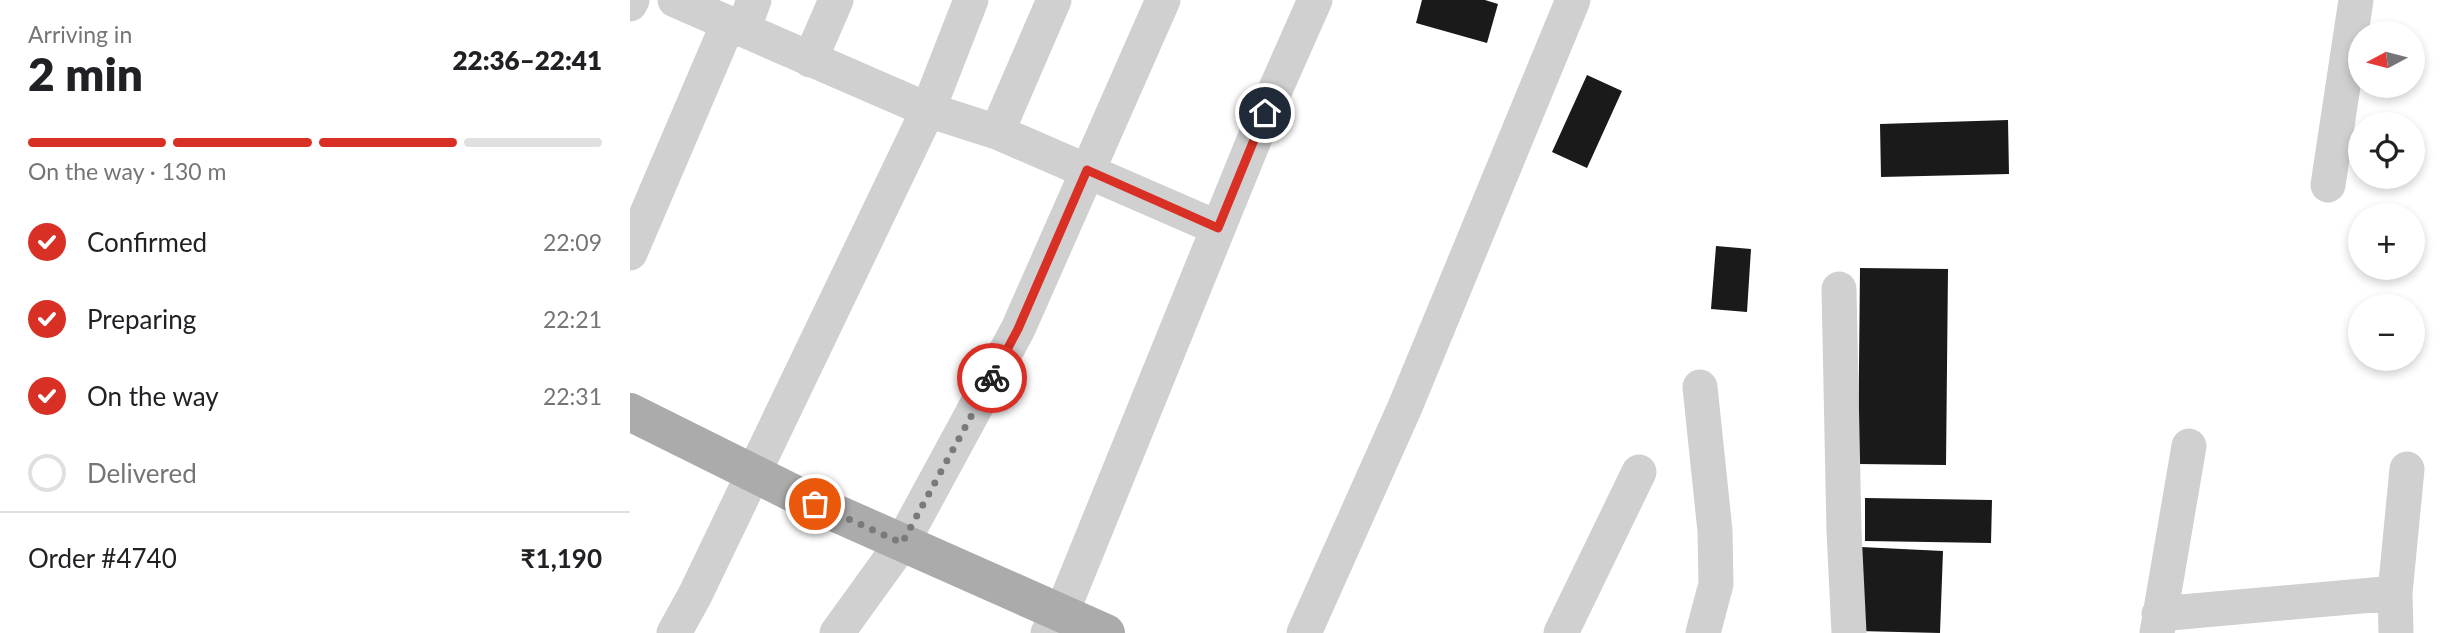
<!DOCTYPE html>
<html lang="en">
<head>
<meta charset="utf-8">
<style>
  body { margin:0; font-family:Lato,sans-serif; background:#f6f6f6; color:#202124; height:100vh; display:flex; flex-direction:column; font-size:26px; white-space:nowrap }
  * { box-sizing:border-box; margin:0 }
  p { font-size:23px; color:#757577 }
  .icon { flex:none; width:38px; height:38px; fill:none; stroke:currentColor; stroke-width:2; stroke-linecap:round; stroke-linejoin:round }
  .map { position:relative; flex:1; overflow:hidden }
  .details { display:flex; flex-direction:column; background:#fff; width:630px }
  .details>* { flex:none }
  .needle { width:46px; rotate:263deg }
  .tools { position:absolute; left:1718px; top:21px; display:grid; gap:14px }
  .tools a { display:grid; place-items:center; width:77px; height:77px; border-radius:50%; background:#fff; box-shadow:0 4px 10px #0003; font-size:35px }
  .pin { position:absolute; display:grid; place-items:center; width:60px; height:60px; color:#fff; margin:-30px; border:4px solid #fff; border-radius:50%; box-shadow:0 2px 7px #0007 }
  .courier { position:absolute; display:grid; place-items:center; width:70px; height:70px; margin:-35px; border:5px solid #d93025; border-radius:50%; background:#fff; color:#222; box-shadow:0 2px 9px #0007 }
  .overview em { font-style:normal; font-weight:800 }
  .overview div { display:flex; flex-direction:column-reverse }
  .overview { display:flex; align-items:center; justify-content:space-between; height:119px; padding:0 28px }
  h1 { font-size:46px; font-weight:800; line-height:52px }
  .bar { display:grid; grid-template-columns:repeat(4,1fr); gap:10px 7px; align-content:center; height:84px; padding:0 28px }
  .bar i { height:9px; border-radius:5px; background:#e0e0e0 }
  .bar .current { background:#d93025 }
  .bar p { grid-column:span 4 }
  .line { display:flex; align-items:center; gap:18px; padding:0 28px; border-top:2px solid #e0e0e0 }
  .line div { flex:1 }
  ol { padding:0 28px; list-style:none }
  li { display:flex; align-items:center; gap:21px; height:77px }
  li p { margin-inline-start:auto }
  li .icon { padding:7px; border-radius:50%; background:#d93025; color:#fff; stroke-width:4 }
  li:last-child { color:#757577 }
  li i { width:38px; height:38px; border:4px solid #e0e0e0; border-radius:50% }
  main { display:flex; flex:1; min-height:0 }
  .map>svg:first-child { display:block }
  .building { fill:#1a1a1a }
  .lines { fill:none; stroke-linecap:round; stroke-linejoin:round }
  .minor { stroke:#d0d0d0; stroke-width:35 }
  .major { stroke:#ababab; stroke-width:38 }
  .done { stroke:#7a7a7a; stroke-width:7; stroke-dasharray:0 12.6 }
  .route { stroke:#d93025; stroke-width:9 }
</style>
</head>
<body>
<main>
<section class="details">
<div class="overview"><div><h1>2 min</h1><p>Arriving in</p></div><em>22:36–22:41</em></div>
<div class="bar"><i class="current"></i><i class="current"></i><i class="current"></i><i></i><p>On the way · 130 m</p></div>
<ol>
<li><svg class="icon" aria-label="check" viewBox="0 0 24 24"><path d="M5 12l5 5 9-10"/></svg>Confirmed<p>22:09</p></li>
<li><svg class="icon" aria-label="check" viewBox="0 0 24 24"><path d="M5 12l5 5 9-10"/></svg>Preparing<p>22:21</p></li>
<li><svg class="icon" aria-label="check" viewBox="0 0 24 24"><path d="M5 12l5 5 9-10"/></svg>On the way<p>22:31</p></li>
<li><i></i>Delivered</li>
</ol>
<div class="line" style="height:91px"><div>Order #4740</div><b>₹1,190</b></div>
</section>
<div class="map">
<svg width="1817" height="633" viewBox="0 0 1817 633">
  <rect width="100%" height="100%" fill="#fff"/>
  <path class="building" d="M 792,0 L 855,0 L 868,4 L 857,43 L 786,23 Z
    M 957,75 L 992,91 L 957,168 L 922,152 Z
    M 1378,120 L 1379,174 L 1251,177 L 1250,124 Z
    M 1086,246 L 1121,249 L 1117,312 L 1081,309 Z
    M 1230,268 L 1318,269 L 1316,465 L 1228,464 Z
    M 1235,498 L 1362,500 L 1361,543 L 1235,541 Z
    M 1231,547 L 1313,551 L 1310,633 L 1228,631 Z"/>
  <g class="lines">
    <path class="minor" d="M 45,0 L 298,110 L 367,132 L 588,228
      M 0,4 L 2,0
      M 113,30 L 124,0
      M 180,60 L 206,0
      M 367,132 L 424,0
      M 1698,185 L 1726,0
      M 0,253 L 98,24
      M 1209,289 L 1214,531 L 1219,633
      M 1070,387 L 1085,531 L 1086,584 L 1073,633
      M 1529,614 L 1765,593
      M 44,633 L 65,595 L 298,110 L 341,0
      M 207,633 L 272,543 L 388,329 L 533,0
      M 418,633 L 432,612 L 635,113 L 685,0
      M 674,633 L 775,407 L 943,0
      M 931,633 L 1009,472
      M 1527,633 L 1559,446
      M 1766,633 L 1765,593 L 1777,469"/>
    <path class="major" d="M 0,412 L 185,504 L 476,633"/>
  </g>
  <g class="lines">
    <path class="done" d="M 185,504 L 272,543 L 362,378"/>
    <path class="route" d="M 362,378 L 388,329 L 457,170 L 588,228 L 635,113"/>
  </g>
</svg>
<div class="tools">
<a><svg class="needle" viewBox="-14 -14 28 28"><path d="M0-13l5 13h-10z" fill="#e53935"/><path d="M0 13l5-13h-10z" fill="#757577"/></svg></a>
<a><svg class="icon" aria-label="locate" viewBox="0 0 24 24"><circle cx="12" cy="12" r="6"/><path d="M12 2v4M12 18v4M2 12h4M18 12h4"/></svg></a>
<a>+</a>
<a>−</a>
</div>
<div class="pin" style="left:185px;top:504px;background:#ea580c"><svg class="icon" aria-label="bag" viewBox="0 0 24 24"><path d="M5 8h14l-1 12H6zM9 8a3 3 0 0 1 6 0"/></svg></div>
<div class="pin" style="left:635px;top:113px;background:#1f2937"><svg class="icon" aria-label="home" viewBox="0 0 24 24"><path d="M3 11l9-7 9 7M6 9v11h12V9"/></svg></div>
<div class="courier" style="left:362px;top:378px"><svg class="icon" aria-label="bike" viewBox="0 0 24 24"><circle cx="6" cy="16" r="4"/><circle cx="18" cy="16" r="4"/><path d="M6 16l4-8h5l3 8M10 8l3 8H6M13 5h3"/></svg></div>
</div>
</main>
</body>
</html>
